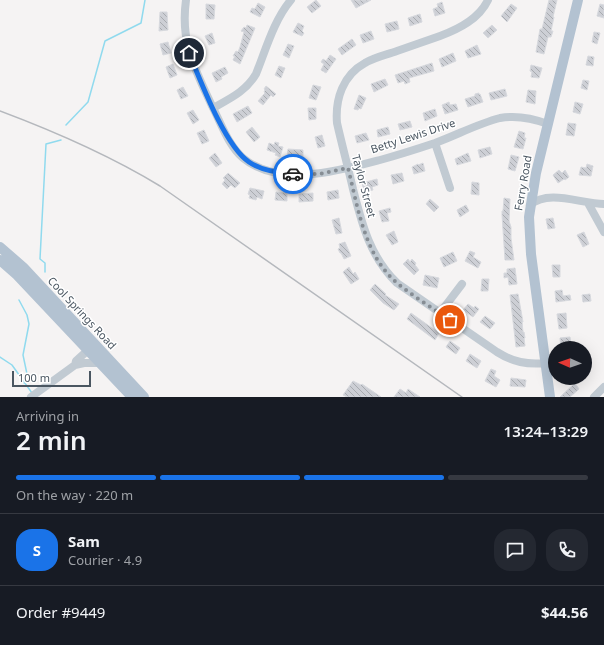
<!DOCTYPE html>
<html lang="en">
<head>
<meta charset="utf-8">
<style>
  body { margin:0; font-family:"Noto Sans",sans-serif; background:#242831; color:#f1f3f6; height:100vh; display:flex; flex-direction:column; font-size:15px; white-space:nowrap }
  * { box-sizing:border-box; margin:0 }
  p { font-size:13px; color:#9ea1a6 }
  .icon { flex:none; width:22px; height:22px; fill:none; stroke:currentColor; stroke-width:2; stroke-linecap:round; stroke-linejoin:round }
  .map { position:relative; height:397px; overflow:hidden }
  .side { display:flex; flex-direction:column; background:#171b24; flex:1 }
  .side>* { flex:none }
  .needle { width:26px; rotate:272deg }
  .tools { position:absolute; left:548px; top:341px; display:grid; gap:8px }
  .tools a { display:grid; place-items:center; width:44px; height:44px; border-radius:50%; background:#171b24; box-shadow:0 4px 16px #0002; font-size:20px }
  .scale { position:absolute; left:12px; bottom:10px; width:79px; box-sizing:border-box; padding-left:4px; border:2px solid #4a5661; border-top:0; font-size:11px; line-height:14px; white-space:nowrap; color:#4a5661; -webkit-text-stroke:3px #fff; paint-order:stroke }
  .pin { position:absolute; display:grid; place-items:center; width:34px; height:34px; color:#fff; margin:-17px; border:2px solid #fff; border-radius:50%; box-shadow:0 1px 4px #0007 }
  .courier { position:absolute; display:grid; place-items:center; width:40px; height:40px; margin:-20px; border:3px solid #1a73e8; border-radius:50%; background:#fff; color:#222; box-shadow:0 1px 5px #0007 }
  .headline em { font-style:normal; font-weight:600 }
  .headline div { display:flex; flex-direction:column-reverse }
  .headline { display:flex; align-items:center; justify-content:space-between; height:68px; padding:0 16px }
  h1 { font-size:26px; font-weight:600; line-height:30px }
  .bar { display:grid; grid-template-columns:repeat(4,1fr); gap:6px 4px; align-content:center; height:48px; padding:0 16px }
  .bar i { height:5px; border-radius:3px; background:#363941 }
  .bar .active { background:#1a73e8 }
  .bar p { grid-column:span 4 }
  .line { display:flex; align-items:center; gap:10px; padding:0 16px; border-top:1px solid #363941 }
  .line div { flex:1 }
  .round { display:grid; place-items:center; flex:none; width:42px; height:42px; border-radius:16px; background:#242831 }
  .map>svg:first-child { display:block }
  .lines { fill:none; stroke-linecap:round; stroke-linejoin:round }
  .stream { stroke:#90daee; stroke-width:1.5 }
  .building { fill:url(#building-back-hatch); stroke:#d7d9de }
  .minor { stroke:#c1cad2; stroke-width:8 }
  .major { stroke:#b3c2d1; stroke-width:10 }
  .rail { stroke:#b5b8bd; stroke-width:1.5 }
  .done { stroke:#868d94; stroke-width:4; stroke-dasharray:0 7.2 }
  .route { stroke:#1a73e8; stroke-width:5 }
  .labels { text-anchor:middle; stroke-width:3; stroke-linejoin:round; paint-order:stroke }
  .street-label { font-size:11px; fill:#4a5661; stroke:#fff }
</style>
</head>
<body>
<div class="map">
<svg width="604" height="397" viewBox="0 0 604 397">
  <defs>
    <pattern id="building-back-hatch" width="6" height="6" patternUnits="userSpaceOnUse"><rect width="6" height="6" fill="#cdcfd5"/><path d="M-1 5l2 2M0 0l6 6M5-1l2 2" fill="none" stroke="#a8abb0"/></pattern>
  </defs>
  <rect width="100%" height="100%" fill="#f5f3f3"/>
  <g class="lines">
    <path class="stream" d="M 66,125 L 88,102 L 105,41 L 141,23 L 145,0
      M 45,272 L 45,263 L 40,259 L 46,144 L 61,140
      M 19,300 L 27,315 L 29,324 L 23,355 L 27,374 L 24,383
      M 0,357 L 12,365 L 32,393"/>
  </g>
  <path class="building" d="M 316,0 L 321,6 L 312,13 L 307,7 Z
    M 351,0 L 371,0 L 356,8 Z
    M 549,0 L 557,0 L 553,17 L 554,17 L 551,31 L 553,31 L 551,37 L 548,37 L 544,54 L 536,52 L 540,29 L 542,29 Z
    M 442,2 L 445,13 L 435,16 L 433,9 L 438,7 L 437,4 Z
    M 258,3 L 265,7 L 260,17 L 250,12 L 252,8 L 255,9 Z
    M 206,4 L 215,5 L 214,19 L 206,19 Z
    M 511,4 L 517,8 L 507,22 L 501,16 Z
    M 600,4 L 604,5 L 604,18 L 597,16 Z
    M 160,12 L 167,12 L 168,30 L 159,31 Z
    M 420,14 L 422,22 L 410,26 L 408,18 Z
    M 397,21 L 399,29 L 387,32 L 385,24 Z
    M 298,23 L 304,26 L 302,31 L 304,33 L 302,36 L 293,32 Z
    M 247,25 L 255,28 L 240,64 L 233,60 L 235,56 L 233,56 L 236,51 L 238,52 L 240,47 L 244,32 L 241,31 L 244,27 L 246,28 Z
    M 492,25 L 497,30 L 488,38 L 483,33 Z
    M 371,31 L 374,39 L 363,43 L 360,35 Z
    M 594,32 L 600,33 L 597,44 L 592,42 Z
    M 212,33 L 215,43 L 209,45 L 205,36 Z
    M 352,39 L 356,45 L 342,55 L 338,49 Z
    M 168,42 L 171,53 L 163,55 L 160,44 Z
    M 288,44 L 294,46 L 289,58 L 283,55 Z
    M 477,45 L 481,54 L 468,58 L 465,51 Z
    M 453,53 L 456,61 L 442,67 L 439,59 Z
    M 330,55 L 336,59 L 326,73 L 321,70 L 324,64 L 321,62 L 323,59 L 326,61 Z
    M 588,56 L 594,57 L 593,66 L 586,65 Z
    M 432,63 L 434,71 L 409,78 L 410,82 L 405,84 L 404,81 L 398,83 L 395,75 Z
    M 173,64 L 177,75 L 170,78 L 166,67 Z
    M 531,65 L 542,68 L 539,78 L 531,77 L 532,72 L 530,71 Z
    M 279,66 L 285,68 L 281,78 L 275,75 Z
    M 225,67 L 228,73 L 221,77 L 222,79 L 216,82 L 212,73 Z
    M 385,79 L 388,85 L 374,92 L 371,84 Z
    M 583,80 L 589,81 L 587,90 L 581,88 Z
    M 313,85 L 321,87 L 316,100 L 309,98 Z
    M 266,86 L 276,94 L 273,97 L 271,95 L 263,105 L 258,101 L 265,93 L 264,92 L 265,90 L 264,89 Z
    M 183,87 L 188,96 L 181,99 L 177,90 Z
    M 505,89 L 507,96 L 491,100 L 489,93 Z
    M 528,90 L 536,91 L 535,104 L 526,102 Z
    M 479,93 L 479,95 L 480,94 L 483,102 L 468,107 L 465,99 L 475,96 L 475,94 Z
    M 359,95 L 366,98 L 361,109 L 359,108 L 358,110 L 354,109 Z
    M 449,102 L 450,105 L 456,104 L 458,110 L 445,114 L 442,105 Z
    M 575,102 L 583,104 L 580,114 L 573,112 Z
    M 248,106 L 252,113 L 237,122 L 233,114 Z
    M 308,108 L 316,108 L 316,119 L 309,120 Z
    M 435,109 L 437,116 L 425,121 L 423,113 Z
    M 193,110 L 199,120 L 193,124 L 187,113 Z
    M 410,121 L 412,127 L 400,130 L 398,124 Z
    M 568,123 L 576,124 L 574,136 L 566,135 Z
    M 252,127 L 260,137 L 254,142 L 246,132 Z
    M 388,127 L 390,134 L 378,137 L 377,130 Z
    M 204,130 L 209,141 L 202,144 L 197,133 Z
    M 519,131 L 525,133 L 524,138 L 526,138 L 523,149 L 514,147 Z
    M 366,133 L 369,140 L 357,143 L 355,136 Z
    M 322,135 L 325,146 L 318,148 L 315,137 Z
    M 275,142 L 279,143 L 278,146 L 283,147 L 280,157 L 275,155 L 276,153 L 267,150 L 269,143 L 274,145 Z
    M 490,147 L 492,154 L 480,158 L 478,150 Z
    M 288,149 L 303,150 L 303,157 L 287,156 Z
    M 215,153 L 222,163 L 216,167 L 209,158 Z
    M 468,153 L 471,161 L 457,165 L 455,159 Z
    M 511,155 L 519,157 L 515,171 L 508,169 Z
    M 423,163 L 425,171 L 414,174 L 412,167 L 418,164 L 418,165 Z
    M 587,164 L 593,166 L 591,176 L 579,175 L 581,167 L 586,168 Z
    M 559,170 L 562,173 L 565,170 L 569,177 L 565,180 L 564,179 L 558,183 L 553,175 Z
    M 228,173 L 240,183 L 235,188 L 231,185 L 227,189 L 222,184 L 225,180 L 223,178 Z
    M 402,173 L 404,181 L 393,184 L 391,175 Z
    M 377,179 L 378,185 L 372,187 L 373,190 L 364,192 L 362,183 Z
    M 472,182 L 479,183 L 479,195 L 471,194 Z
    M 250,188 L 264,191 L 262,199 L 257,197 L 256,200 L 249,198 L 250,195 L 248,194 Z
    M 338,190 L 339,198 L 328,200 L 327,192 Z
    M 276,192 L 287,193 L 287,201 L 275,200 Z
    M 313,193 L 313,201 L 299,202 L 299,194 Z
    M 504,198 L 510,199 L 509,221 L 511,227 L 511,238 L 514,260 L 505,260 L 502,215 L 502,211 L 503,211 Z
    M 430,199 L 439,207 L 434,212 L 426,204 Z
    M 466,205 L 469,211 L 460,217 L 457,210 Z
    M 390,208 L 391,212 L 387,213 L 389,221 L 382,222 L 379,211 Z
    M 339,218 L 342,233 L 336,234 L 332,220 Z
    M 553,218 L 555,228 L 548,229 L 546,219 Z
    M 394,231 L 398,242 L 392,245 L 386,235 Z
    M 584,232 L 589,244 L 583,247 L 577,235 Z
    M 345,242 L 351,256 L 344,259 L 341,253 L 340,253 L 338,249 L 340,248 L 339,244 Z
    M 470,251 L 475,253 L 473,257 L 481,262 L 478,268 L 465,261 Z
    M 453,252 L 457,261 L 444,267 L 440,258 Z
    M 408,259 L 410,262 L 412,259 L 416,263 L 415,265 L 419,270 L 414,275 L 403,264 Z
    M 552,265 L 560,265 L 560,277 L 553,277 Z
    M 349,267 L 353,274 L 355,272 L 359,279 L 351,284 L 343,272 Z
    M 515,268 L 517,284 L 509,285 L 508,277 L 504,278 L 504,273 L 507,273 L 507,269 Z
    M 425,275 L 439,278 L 437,288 L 423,285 Z
    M 482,279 L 489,279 L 488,291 L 481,291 Z
    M 375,284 L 386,294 L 385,295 L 399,304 L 394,310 L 383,303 L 370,290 Z
    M 562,290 L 563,296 L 570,295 L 571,300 L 556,302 L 555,291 Z
    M 518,294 L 523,322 L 522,322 L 523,332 L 524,332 L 525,338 L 524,338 L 525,346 L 516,347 L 510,295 Z
    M 590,294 L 591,301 L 583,302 L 582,295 Z
    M 468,304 L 474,308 L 475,306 L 479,309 L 473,317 L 463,310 Z
    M 411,313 L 439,333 L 435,340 L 407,319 Z
    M 566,313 L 567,328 L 559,329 L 557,314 Z
    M 485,316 L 495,323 L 490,329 L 480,322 Z
    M 570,337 L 571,346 L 561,348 L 560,338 Z
    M 450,341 L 460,348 L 456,354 L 446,347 Z
    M 470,354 L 481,361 L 477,368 L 466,361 Z
    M 491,369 L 496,371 L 494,376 L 500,380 L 496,387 L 485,381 Z
    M 511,378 L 526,380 L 525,387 L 510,386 Z
    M 353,381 L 361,385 L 362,384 L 381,397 L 347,397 L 343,395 Z
    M 575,383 L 579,389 L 570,397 L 560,397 Z
    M 400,389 L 406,393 L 408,389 L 420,397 L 394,397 Z"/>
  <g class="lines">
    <path class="minor" d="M 186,0 C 180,43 195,69 212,106 C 221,123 228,145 243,158 C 279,188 339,171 380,160 C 398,155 417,149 435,143 C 457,135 477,124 500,118 C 517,115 532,118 548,124
      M 488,0 C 479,19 459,29 440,36 C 426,41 411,46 397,51 C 386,55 375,57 365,63 C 343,75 335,99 337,123 C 342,145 348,167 353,189 C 362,224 370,257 397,283 L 497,352 C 513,362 527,365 546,363
      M 213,108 C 231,98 246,91 256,74 C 266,49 274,20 291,0
      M 435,143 L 450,188
      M 588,203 L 604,232
      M 530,205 C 549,189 581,204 604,204
      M 440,313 L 462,284
      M 75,365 L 84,363 L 99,363
      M 31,397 L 75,365 L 76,361 L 87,351
      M 594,397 L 604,387"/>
    <path class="major" d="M 0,247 L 23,267 L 144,397
      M 0,260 L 17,275 L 132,397
      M 550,397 L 531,254 L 529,217 L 536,173 L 578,0"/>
    <path class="rail" d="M 0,111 C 56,132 109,155 160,186 L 462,397"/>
  </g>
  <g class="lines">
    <path class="done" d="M 293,174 L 320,174 L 348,168 C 358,207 364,255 397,283 C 413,296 432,308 450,320"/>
    <path class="route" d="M 189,53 C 201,82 225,146 249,162 C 262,171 279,173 293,174"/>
  </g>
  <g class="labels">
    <g class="street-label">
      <text transform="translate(413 136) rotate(-18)" y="4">Betty Lewis Drive</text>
      <text transform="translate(523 183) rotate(-80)" y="4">Ferry Road</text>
      <text transform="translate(364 186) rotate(75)" y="4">Taylor Street</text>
      <text transform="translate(82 313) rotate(47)" y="4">Cool Springs Road</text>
    </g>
  </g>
</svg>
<div class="tools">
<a><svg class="needle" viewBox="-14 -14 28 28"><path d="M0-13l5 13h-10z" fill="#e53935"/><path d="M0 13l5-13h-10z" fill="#9ea1a6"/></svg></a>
</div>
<div class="scale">100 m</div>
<div class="pin" style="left:450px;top:320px;background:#ea580c"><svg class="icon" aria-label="bag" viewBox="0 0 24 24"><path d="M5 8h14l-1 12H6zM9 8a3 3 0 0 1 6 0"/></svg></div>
<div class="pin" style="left:189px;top:53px;background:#1f2937"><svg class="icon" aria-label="home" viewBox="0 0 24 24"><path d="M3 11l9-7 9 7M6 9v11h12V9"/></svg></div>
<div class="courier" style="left:293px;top:174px"><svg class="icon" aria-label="car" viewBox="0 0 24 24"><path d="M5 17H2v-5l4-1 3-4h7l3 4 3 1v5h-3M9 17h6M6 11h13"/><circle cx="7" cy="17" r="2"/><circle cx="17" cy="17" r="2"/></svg></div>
</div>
<section class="side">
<div class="headline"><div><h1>2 min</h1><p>Arriving in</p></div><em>13:24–13:29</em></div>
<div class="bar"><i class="active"></i><i class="active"></i><i class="active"></i><i></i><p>On the way · 220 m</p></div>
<div class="line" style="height:72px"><b class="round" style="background:#1a73e8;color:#fff">S</b><div><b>Sam</b><p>Courier · 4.9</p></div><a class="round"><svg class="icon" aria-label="chat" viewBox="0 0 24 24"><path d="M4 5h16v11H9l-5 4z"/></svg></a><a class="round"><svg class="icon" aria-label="phone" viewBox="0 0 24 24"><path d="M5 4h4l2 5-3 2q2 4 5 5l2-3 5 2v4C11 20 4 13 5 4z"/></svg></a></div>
<div class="line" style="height:52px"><div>Order #9449</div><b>$44.56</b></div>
</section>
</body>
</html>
